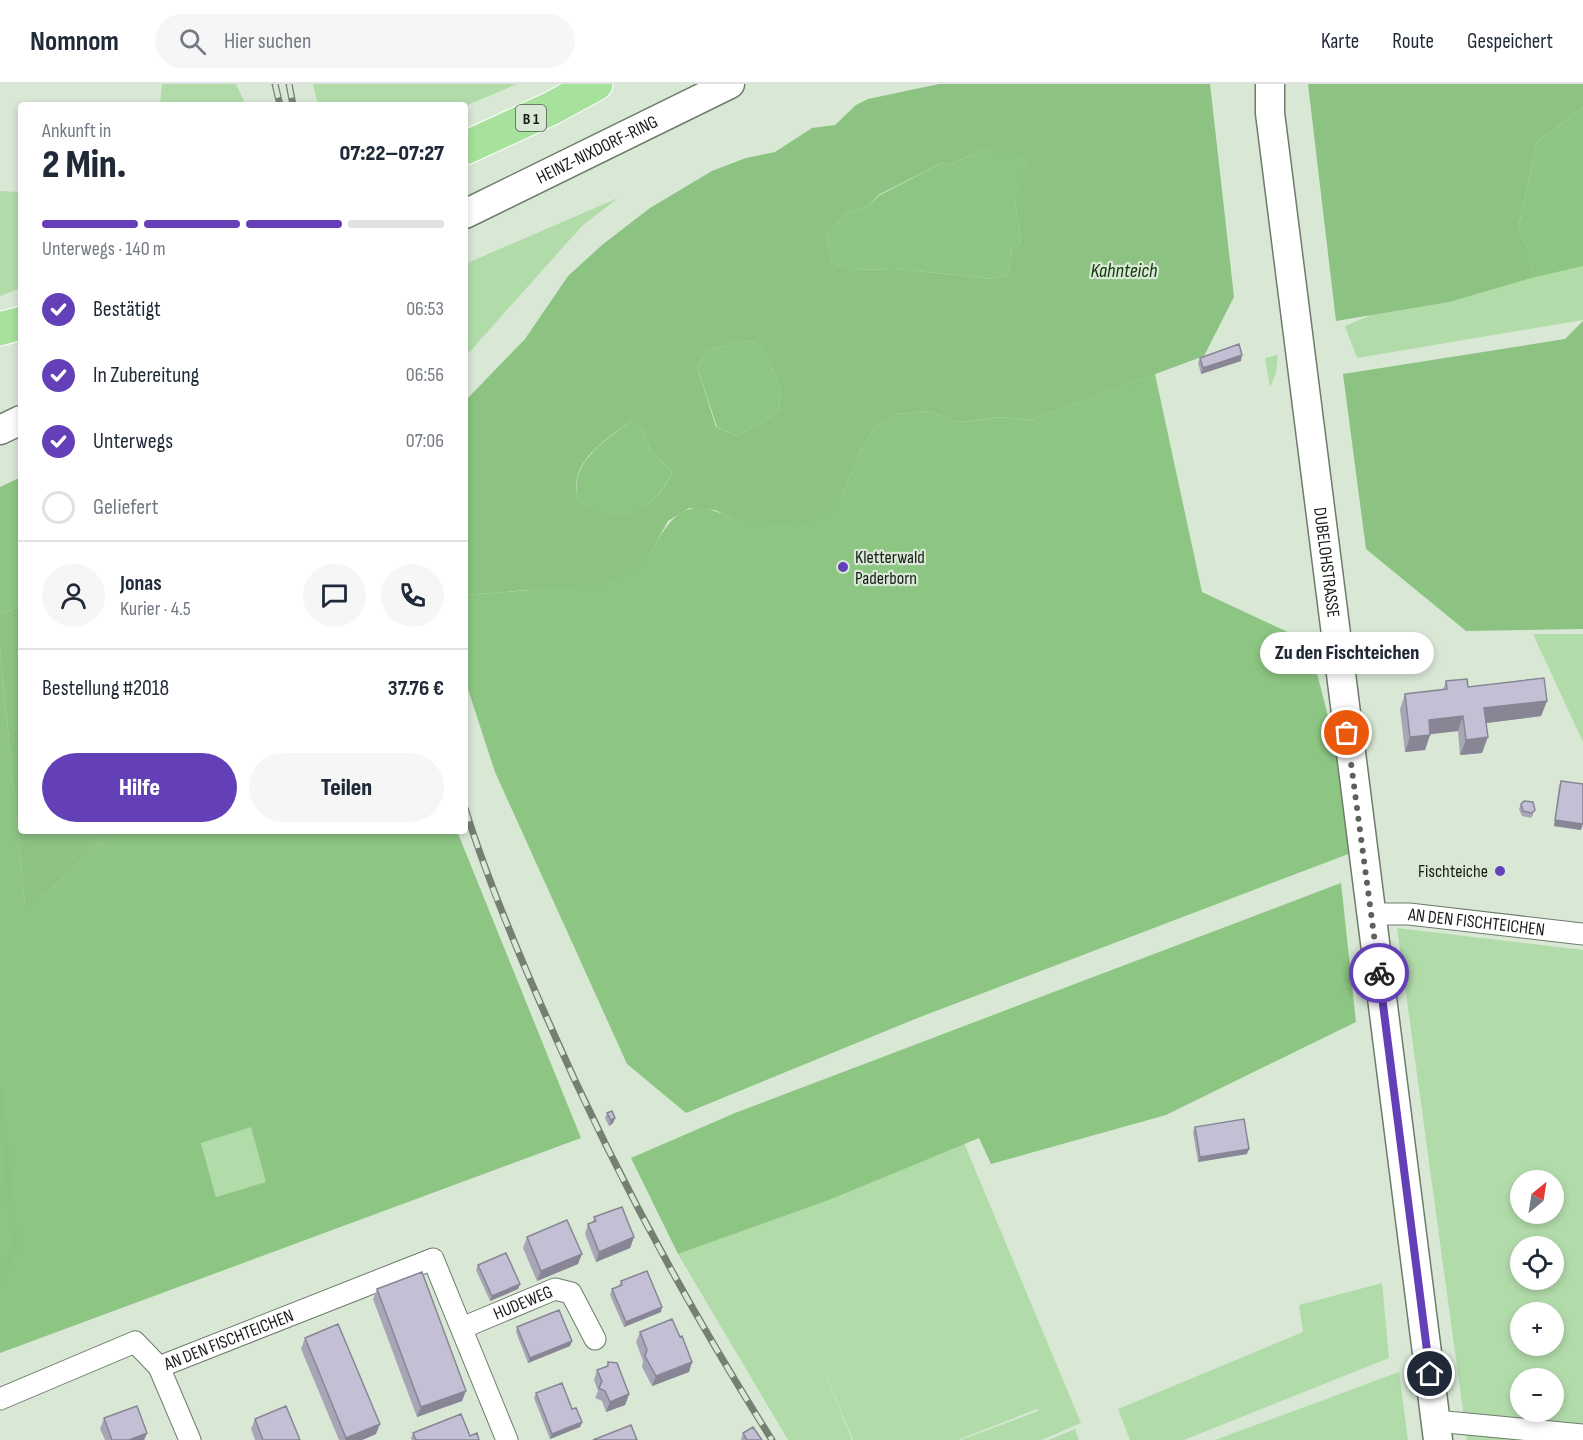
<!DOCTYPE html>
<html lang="de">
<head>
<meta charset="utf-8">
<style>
  body { margin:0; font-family:"Sofia Sans Condensed",sans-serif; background:#f6f6f7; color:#1f2937; height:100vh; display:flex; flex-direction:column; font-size:22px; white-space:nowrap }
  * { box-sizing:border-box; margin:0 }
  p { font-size:20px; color:#747a83 }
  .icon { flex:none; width:33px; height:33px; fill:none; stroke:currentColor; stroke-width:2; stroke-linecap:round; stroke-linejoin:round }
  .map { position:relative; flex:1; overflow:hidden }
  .details { position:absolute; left:18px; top:18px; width:450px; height:732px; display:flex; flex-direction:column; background:#fff; border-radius:6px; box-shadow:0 3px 9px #0003 }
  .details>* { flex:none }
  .needle { width:39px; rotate:30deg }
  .tools { position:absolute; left:1510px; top:1086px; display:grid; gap:12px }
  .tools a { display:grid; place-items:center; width:54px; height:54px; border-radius:50%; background:#fff; box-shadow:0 3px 9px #0003; font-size:30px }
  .pin { position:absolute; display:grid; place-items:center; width:51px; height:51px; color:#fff; margin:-26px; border:3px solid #fff; border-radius:50%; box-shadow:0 2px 6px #0007 }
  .courier { position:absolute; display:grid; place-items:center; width:60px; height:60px; margin:-30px; border:4px solid #6440b8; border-radius:50%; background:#fff; color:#222; box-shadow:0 2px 8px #0007 }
  .bubble { position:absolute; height:42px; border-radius:21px; background:#fff; box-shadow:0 3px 9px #0003; font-size:20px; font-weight:800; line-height:42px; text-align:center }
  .summary em { font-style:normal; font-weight:800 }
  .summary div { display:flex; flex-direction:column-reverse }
  .summary { display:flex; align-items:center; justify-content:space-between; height:102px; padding:0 24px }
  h1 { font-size:39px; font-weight:800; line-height:45px }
  .bar { display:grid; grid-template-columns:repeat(4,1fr); gap:9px 6px; align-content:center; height:72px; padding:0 24px }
  .bar i { height:8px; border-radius:4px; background:#e0e1e3 }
  .bar .current { background:#6440b8 }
  .bar p { grid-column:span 4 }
  .line { display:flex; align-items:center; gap:15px; padding:0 24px; border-top:2px solid #e0e1e3 }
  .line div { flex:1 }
  .round { display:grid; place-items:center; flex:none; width:63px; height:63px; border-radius:32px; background:#f6f6f7 }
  ol { padding:0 24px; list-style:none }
  li { display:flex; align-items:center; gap:18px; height:66px }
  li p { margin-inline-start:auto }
  li .icon { padding:6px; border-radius:50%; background:#6440b8; color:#fff; stroke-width:4 }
  li:last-child { color:#747a83 }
  li i { width:33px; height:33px; border:3px solid #e0e1e3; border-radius:50% }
  .button { display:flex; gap:12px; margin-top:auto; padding:12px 24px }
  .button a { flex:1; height:69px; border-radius:36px; background:#6440b8; color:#fff; font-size:24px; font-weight:800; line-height:69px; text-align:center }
  .button a+a { background:#f6f6f7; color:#1f2937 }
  header { display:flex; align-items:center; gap:36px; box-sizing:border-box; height:84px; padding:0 30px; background:#fff; border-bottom:2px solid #e0e1e3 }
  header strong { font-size:28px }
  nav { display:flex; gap:33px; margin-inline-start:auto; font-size:21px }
  .search { width:420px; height:54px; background:#f6f6f7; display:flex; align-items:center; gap:15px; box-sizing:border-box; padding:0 21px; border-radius:33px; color:#747a83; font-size:22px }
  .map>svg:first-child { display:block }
  .green { fill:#b2dbaa; fill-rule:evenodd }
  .forest { fill:#8dc583; fill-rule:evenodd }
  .water { fill:#8cc382; fill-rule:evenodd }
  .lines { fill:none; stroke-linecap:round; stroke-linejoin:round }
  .stream { stroke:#8cc382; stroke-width:6 }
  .minor-casing { stroke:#6d7c6b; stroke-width:23 }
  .secondary-casing { stroke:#6d7c6b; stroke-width:31 }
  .trunk-casing { stroke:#fff; stroke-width:35 }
  .minor { stroke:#fff; stroke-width:21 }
  .secondary { stroke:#fff; stroke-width:28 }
  .trunk { stroke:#a6e29c; stroke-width:33 }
  .rail-casing { stroke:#758073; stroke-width:7 }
  .rail { stroke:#d8e8d5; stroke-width:4.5; stroke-dasharray:14; stroke-linecap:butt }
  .wall { fill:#a8a5b7 }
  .shaded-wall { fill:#888695 }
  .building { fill:#c3c0d5; stroke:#888695; stroke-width:1.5 }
  .done { stroke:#5b6359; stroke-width:6; stroke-dasharray:0 10.8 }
  .route { stroke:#6440b8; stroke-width:8 }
  .poi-dot { fill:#6440b8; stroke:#d8e8d5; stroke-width:2 }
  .labels { text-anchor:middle; stroke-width:4.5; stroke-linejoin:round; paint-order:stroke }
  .shield { fill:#d8e8d5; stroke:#51594f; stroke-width:1.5 }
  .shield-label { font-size:16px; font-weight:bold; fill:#171c16 }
  .street-label { font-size:18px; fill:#171c16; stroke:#d8e8d5 }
  .poi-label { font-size:18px; fill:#171c16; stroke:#d8e8d5; text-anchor:start }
  .water-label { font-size:20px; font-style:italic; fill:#103609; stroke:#d8e8d5 }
</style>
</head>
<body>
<header>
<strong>Nomnom</strong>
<div class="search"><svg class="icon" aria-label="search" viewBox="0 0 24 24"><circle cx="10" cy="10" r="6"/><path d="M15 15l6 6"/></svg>Hier suchen</div>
<nav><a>Karte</a><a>Route</a><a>Gespeichert</a></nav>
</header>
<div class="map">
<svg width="1583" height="1356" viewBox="0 0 1583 1356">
  <rect width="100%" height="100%" fill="#d8e8d5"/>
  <path class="green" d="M 162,0 L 236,0 L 246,21 L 160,21 Z
    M 313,0 L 517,0 L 465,22 L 318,21 Z
    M 20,67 L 21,204 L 0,212 L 0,107 L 18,108 Z
    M 618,114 L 582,142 L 465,273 L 465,180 Z
    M 1583,141 L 1583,236 L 1357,274 L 1345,242 Z
    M 1278,271 L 1276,289 L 1270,304 L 1265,274 Z
    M 1533,550 L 1583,550 L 1583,658 Z
    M 1397,844 L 1583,866 L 1583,1356 L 1467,1356 ZM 1521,1096 L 1554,1096 L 1554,1130 L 1521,1130 ZM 1521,1162 L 1554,1162 L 1554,1196 L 1521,1196 ZM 1521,1228 L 1554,1228 L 1554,1262 L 1521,1262 ZM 1521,1294 L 1554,1294 L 1554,1328 L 1521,1328 Z
    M 251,1042 L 267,1098 L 216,1113 L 201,1059 Z
    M 964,1059 L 1081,1339 L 1042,1356 L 961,1356 L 1038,1327 L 1037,1325 L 958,1356 L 853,1356 L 818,1271 L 852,1356 L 788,1356 L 678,1170 L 829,1116 Z
    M 1382,1199 L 1389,1274 L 1184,1356 L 1130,1356 L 1118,1325 L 1303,1248 L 1299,1221 Z
    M 1399,1288 L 1408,1356 L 1215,1356 Z
    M 1075,1345 L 1079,1356 L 1048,1356 Z"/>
  <path class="forest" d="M 1583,24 L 1583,182 L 1531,194 L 1529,169 L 1518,145 L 1537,58 Z
    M 983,66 L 1030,72 L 1015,115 L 1021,159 L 1011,166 L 1009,190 L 994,195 L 896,185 L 852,186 L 832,179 L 826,152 L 847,129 L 867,122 L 880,111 L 942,79 L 949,81 Z
    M 747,256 L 764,264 L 781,306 L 778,328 L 737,352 L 717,343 L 697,283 L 708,266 Z
    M 1155,290 L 1202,508 L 1309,558 L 1333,652 L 1351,769 L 915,935 L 686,1029 L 627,980 L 495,688 L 465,596 L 465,511 L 529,506 L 650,470 C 671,432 685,410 731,434 L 841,414 L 859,370 L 875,344 L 897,330 L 927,327 L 959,338 L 1000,333 L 1031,336 Z
    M 631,337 L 644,347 L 651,368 L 672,387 C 666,406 641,435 618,432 C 605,430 591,422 579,418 C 566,380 605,357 631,337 Z
    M 21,393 L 21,522 L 0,530 L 0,403 Z
    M 0,564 L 25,822 L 52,805 L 111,747 L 457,747 L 581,1054 L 0,1269 ZM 251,1043 L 266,1098 L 216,1113 L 201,1059 Z
    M 1341,799 L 1356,938 L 1166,1031 L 991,1080 L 979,1054 L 829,1116 L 678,1170 L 631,1074 L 735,1029 Z"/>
  <path class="water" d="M 939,0 L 1210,0 L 1234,213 L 1204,272 L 1031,336 L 1000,333 L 959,338 L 927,327 L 897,330 L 875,344 L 859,370 L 841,414 L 820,434 L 798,442 L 731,434 L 715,426 L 689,424 L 668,437 L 650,470 L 626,491 L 604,500 L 465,511 L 465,317 L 525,255 L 568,192 L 602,161 L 650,124 L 712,87 L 746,74 L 775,68 L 812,44 L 835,41 L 856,21 L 868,15 ZM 983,66 L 1029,73 L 1015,115 L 1021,159 L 1011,166 L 1009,190 L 994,195 L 896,185 L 852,186 L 832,179 L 826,152 L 847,129 L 867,122 L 880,110 L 942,79 L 949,81 ZM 747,256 L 764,264 L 781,306 L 778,328 L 737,352 L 716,343 L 697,283 L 708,266 ZM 631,337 L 644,347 L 651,368 L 672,387 C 667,406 641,434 618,432 C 606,430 591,422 579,418 C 565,380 605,356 631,337 Z
    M 1308,0 L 1583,0 L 1583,24 L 1537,58 L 1518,145 L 1529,169 L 1531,194 L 1449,218 L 1336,237 Z
    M 1583,237 L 1583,545 L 1466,547 L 1366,465 L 1343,290 L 1565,255 Z
    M 21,522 L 21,747 L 111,747 L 52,805 L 25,823 L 0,564 L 0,530 Z"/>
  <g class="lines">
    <path class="stream" d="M 0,1007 L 15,1165 L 0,1196"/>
    <g class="minor-casing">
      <g id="minor">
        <path id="s1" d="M 1371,830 L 1409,830 L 1583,850"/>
        <path id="s2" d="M 462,1244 L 555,1205 L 571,1209 L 595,1255"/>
        <path id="s3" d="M 159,1283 L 433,1175 L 507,1356"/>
        <path d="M 0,1315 L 135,1258 L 159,1283 L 190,1356"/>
        <path d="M 1436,1337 L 1583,1351"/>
      </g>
    </g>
    <g class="secondary-casing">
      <g id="secondary">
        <path id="s4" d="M 1270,0 L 1270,29 L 1438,1356"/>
        <path id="s5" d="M 465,130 L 730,0"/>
        <path d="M 0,346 L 21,336"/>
      </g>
    </g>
    <g class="trunk-casing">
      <path id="trunk" d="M 465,64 L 552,24 L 596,0
        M 0,245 L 21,239"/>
    </g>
    <use href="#minor" class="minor"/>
    <use href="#secondary" class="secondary"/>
    <use href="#trunk" class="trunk"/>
    <g class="rail-casing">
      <path id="rail" d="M 275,0 L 280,21
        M 289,0 L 293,21
        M 465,724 C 487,795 516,864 546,932 C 610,1079 686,1220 772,1356"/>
    </g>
    <use href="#rail" class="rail"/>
  </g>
  <path class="wall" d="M 1200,274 L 1241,277 L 1201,290 L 1198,279 Z
    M 1446,597 L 1468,603 L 1547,617 L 1541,632 L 1486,639 L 1482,669 L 1460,671 L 1458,647 L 1430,650 L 1425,666 L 1405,668 L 1400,625 L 1405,610 L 1443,606 Z
    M 1561,697 L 1581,746 L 1554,742 L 1559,702 Z
    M 1533,718 L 1533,731 L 1531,734 L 1522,732 L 1519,725 L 1521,720 Z
    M 607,1029 L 615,1034 L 613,1039 L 609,1042 L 605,1034 Z
    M 1195,1043 L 1247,1070 L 1198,1078 L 1193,1048 Z
    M 594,1133 L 634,1153 L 630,1164 L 596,1178 L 585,1150 L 588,1140 L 593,1138 Z
    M 527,1153 L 578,1180 L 537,1197 L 523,1164 Z
    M 478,1181 L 520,1200 L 518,1205 L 490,1217 L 476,1186 Z
    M 621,1197 L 661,1228 L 624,1243 L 610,1211 L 612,1205 L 619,1202 Z
    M 377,1205 L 462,1317 L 417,1333 L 373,1215 Z
    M 517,1243 L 572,1257 L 570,1262 L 528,1279 L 516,1248 Z
    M 640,1248 L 680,1253 L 692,1278 L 689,1288 L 652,1302 L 642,1283 L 643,1277 L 636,1258 Z
    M 305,1254 L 376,1350 L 362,1356 L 339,1356 L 301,1265 Z
    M 608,1278 L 629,1310 L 625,1321 L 606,1328 L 602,1317 L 595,1314 L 598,1307 L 594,1296 L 597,1286 L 607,1283 Z
    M 536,1309 L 572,1325 L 582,1338 L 580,1343 L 550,1355 L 534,1314 Z
    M 104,1334 L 147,1349 L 144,1356 L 105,1356 L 100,1345 Z
    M 255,1335 L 300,1356 L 255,1356 L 251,1345 Z
    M 413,1349 L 470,1352 L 479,1356 L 412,1356 L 411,1354 Z
    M 743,1349 L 762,1356 L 742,1356 L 741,1355 Z"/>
  <path class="shaded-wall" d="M 1242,271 L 1241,277 L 1201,290 L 1203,284 Z
    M 1547,617 L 1541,632 L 1479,640 L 1484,624 Z
    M 1463,632 L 1458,647 L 1423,651 L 1429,636 Z
    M 1430,651 L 1425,666 L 1405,668 L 1410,653 Z
    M 1488,653 L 1482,669 L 1460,671 L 1466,656 Z
    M 1555,736 L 1583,740 L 1581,746 L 1554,742 Z
    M 615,1034 L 613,1039 L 609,1042 L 611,1036 Z
    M 1249,1065 L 1247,1070 L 1198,1078 L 1200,1073 Z
    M 634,1153 L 630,1164 L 596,1178 L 599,1168 Z
    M 582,1170 L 578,1180 L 537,1197 L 541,1187 Z
    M 520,1200 L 518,1205 L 490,1217 L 492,1212 Z
    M 662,1223 L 661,1228 L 624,1243 L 626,1238 Z
    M 572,1257 L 570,1262 L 528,1279 L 530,1274 Z
    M 692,1278 L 689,1288 L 652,1302 L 656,1292 Z
    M 466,1307 L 462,1317 L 417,1333 L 421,1323 Z
    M 629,1310 L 625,1321 L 606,1328 L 610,1318 Z
    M 582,1338 L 580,1343 L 550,1355 L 552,1350 Z
    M 380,1340 L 376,1350 L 362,1356 L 345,1356 L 346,1354 Z
    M 147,1349 L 144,1356 L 129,1356 Z"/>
  <path class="building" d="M 1239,260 L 1242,271 L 1203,284 L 1200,274 Z
    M 1544,594 L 1547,617 L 1484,624 L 1488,653 L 1466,656 L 1463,632 L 1429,636 L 1430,651 L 1410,653 L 1405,610 L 1447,605 L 1446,597 L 1467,595 L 1468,603 Z
    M 1561,697 L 1583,700 L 1583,740 L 1555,736 Z
    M 1524,717 L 1533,718 L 1535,726 L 1532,729 L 1523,727 L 1521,720 Z
    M 612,1027 L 615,1034 L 611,1036 L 607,1029 Z
    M 1244,1035 L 1249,1065 L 1200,1073 L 1195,1043 Z
    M 622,1123 L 634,1153 L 599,1168 L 588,1140 L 596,1137 L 594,1133 Z
    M 567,1136 L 582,1170 L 541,1187 L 527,1153 Z
    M 506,1169 L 520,1200 L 492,1212 L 478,1181 Z
    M 647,1187 L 662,1223 L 626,1238 L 612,1205 L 622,1201 L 621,1197 Z
    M 422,1188 L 466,1307 L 421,1323 L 377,1205 Z
    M 559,1226 L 572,1257 L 530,1274 L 517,1243 Z
    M 672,1235 L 680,1253 L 682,1252 L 692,1278 L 656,1292 L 645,1272 L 647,1266 L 640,1248 Z
    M 338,1240 L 380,1340 L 346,1354 L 305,1254 Z
    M 608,1278 L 617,1279 L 629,1310 L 610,1318 L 605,1307 L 599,1304 L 602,1297 L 597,1286 L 608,1282 Z
    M 562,1299 L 572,1325 L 576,1324 L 582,1338 L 552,1350 L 536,1309 Z
    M 137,1322 L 147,1349 L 129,1356 L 112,1356 L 104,1334 Z
    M 286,1322 L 300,1356 L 263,1356 L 255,1335 Z
    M 461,1330 L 470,1352 L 477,1349 L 479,1356 L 416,1356 L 413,1349 Z
    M 631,1341 L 637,1356 L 593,1356 Z
    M 753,1343 L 762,1356 L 747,1356 L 743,1349 Z"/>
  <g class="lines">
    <path class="done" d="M 1347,649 L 1379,889"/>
    <path class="route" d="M 1379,889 L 1430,1290"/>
  </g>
  <g class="poi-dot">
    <circle cx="843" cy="483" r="6"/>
    <circle cx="1500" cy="787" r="6"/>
  </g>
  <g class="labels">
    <rect class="shield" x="516" y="21" width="30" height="26" rx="4.5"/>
    <g class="shield-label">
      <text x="531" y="40">B 1</text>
    </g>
    <g class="street-label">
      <text dy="6" stroke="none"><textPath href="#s5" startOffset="147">HEINZ-NIXDORF-RING</textPath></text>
      <text dy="6" stroke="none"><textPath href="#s4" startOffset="482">DUBELOHSTRASSE</textPath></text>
      <text dy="6" stroke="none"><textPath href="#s1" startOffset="106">AN DEN FISCHTEICHEN</textPath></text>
      <text dy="6" stroke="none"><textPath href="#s2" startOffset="66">HUDEWEG</textPath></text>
      <text dy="6" stroke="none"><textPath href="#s3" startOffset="75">AN DEN FISCHTEICHEN</textPath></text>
    </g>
    <g class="poi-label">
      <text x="855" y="479">Kletterwald<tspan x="855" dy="21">Paderborn</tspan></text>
      <text x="1488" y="793" text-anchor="end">Fischteiche</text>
    </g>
    <g class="water-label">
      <text x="1124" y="193">Kahnteich</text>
    </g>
  </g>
</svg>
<div class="tools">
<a><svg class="needle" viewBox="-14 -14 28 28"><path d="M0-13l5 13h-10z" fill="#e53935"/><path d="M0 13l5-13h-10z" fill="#747a83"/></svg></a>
<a><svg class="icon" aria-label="locate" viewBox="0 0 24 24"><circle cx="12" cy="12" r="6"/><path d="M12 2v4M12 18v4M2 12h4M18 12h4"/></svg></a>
<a>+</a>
<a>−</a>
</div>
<div class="pin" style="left:1347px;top:649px;background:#ea580c"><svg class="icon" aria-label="bag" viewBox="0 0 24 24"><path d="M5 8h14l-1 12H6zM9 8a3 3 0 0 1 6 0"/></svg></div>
<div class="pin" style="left:1430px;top:1290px;background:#1f2937"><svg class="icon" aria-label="home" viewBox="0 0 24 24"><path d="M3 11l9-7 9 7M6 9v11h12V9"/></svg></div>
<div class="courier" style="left:1379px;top:889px"><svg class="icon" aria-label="bike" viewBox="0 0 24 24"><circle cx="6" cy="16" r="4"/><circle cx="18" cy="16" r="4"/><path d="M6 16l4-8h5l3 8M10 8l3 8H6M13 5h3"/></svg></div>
<div class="bubble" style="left:1260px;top:548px;width:174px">Zu den Fischteichen</div>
<section class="details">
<div class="summary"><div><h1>2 Min.</h1><p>Ankunft in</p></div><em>07:22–07:27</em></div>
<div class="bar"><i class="current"></i><i class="current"></i><i class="current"></i><i></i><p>Unterwegs · 140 m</p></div>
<ol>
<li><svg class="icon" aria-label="check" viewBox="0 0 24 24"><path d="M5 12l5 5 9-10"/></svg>Bestätigt<p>06:53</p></li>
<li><svg class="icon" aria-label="check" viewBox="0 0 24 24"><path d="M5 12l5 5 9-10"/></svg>In Zubereitung<p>06:56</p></li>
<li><svg class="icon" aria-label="check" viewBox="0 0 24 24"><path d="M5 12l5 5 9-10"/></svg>Unterwegs<p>07:06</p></li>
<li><i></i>Geliefert</li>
</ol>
<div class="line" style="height:108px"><a class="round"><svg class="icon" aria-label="person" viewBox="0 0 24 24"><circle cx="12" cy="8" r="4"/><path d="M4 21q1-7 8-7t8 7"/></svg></a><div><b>Jonas</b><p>Kurier · 4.5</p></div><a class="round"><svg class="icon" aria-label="chat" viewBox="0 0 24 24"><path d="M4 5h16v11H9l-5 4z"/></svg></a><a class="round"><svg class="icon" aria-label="phone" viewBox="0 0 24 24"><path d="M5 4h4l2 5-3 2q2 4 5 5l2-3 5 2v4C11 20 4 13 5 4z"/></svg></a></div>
<div class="line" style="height:78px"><div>Bestellung #2018</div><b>37.76 €</b></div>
<div class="button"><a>Hilfe</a><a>Teilen</a></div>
</section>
</div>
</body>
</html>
